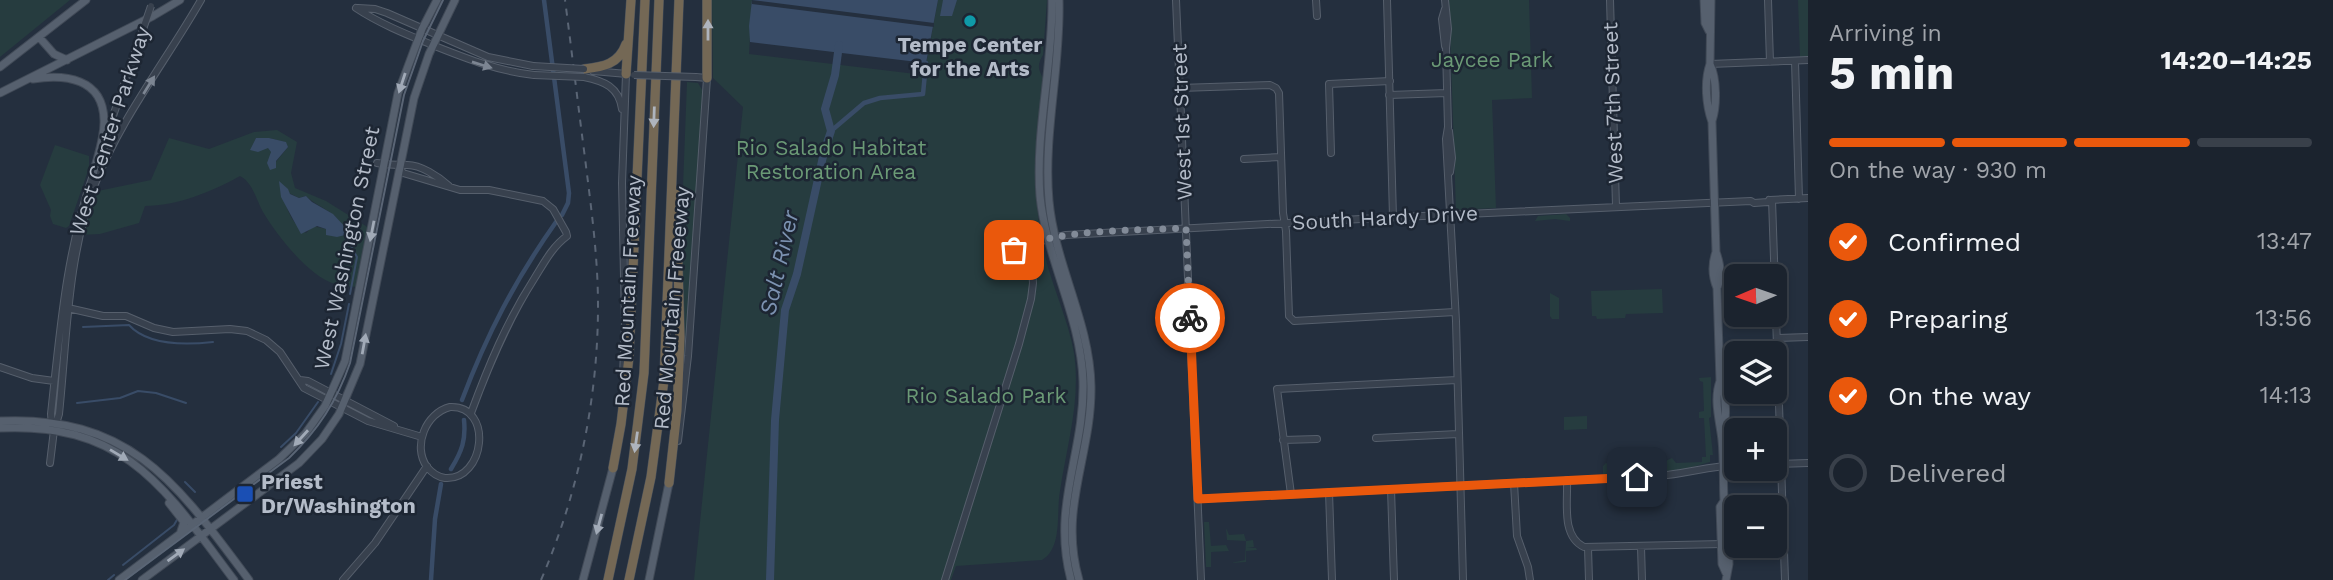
<!DOCTYPE html>
<html lang="en">
<head>
<meta charset="utf-8">
<style>
  body { margin:0; font-family:"Work Sans",sans-serif; background:#242b36; color:#f1f3f6; height:100vh; display:flex; flex-direction:column; font-size:26px; white-space:nowrap }
  * { box-sizing:border-box; margin:0 }
  p { font-size:23px; color:#a0a4aa }
  .icon { flex:none; width:38px; height:38px; fill:none; stroke:currentColor; stroke-width:2; stroke-linecap:round; stroke-linejoin:round }
  .map { position:relative; flex:1; overflow:hidden }
  .drawer { display:flex; flex-direction:column; background:#1b232e; width:525px }
  .drawer>* { flex:none }
  .needle { width:46px; rotate:268deg }
  .tools { position:absolute; left:1724px; top:264px; display:grid; gap:14px }
  .tools a { display:grid; place-items:center; width:63px; height:63px; border-radius:10px; background:#1b232e; box-shadow:0 4px 10px #0003,0 0 0 2px #39404a; font-size:35px }
  .pin { position:absolute; display:grid; place-items:center; width:60px; height:60px; color:#fff; margin:-30px; border-radius:14px; box-shadow:0 4px 10px #0006 }
  .courier { position:absolute; display:grid; place-items:center; width:70px; height:70px; margin:-35px; border:5px solid #ea580c; border-radius:50%; background:#fff; color:#222; box-shadow:0 2px 9px #0007 }
  .headline em { font-style:normal; font-weight:700 }
  .headline div { display:flex; flex-direction:column-reverse }
  .headline { display:flex; align-items:center; justify-content:space-between; height:119px; padding:0 21px }
  h1 { font-size:46px; font-weight:700; line-height:52px }
  .bar { display:grid; grid-template-columns:repeat(4,1fr); gap:10px 7px; align-content:center; height:84px; padding:0 21px }
  .bar i { height:9px; border-radius:5px; background:#39404a }
  .bar .current { background:#ea580c }
  .bar p { grid-column:span 4 }
  ol { padding:0 21px; list-style:none }
  li { display:flex; align-items:center; gap:21px; height:77px }
  li p { margin-inline-start:auto }
  li .icon { padding:7px; border-radius:50%; background:#ea580c; color:#fff; stroke-width:4 }
  li:last-child { color:#a0a4aa }
  li i { width:38px; height:38px; border:4px solid #39404a; border-radius:50% }
  main { display:flex; flex:1; min-height:0 }
  .map>svg:first-child { display:block }
  .green { fill:#263c3f; fill-rule:evenodd }
  .water { fill:#394c67 }
  .pier { fill:#242f3e }
  .lines { fill:none; stroke-linecap:round; stroke-linejoin:round }
  .stream { stroke:#394c67; stroke-width:2 }
  .canal { stroke:#394c67; stroke-width:4.5 }
  .river { stroke:#394c67; stroke-width:8 }
  .minor-casing { stroke:#565f6c; stroke-width:8 }
  .major-casing { stroke:#414a57; stroke-width:9 }
  .highway-casing { stroke:#434c59; stroke-width:10 }
  .minor { stroke:#38414e; stroke-width:6 }
  .major { stroke:#56606e; stroke-width:7 }
  .highway { stroke:#746855; stroke-width:9 }
  .tram { stroke:#5a6575; stroke-width:2 }
  .rail { stroke:#5a6575; stroke-width:2; stroke-dasharray:7 7; stroke-linecap:butt }
  .minor-bridge-casing { stroke:#565f6c; stroke-width:8; stroke-linecap:butt }
  .minor-bridge { stroke:#38414e; stroke-width:6 }
  .oneway { fill:#aeb4bd }
  .oneway2 { fill:#7c8592 }
  .oneway3 { fill:#a1aab7 }
  .done { stroke:#828b98; stroke-width:7; stroke-dasharray:0 12.6 }
  .route { stroke:#ea580c; stroke-width:9 }
  .culture-dot { fill:#0f9aa8; stroke:#1d2633; stroke-width:2.5 }
  .transit-dot { fill:#1a4fb4; stroke:#1d2633; stroke-width:2.5 }
  .labels { text-anchor:middle; stroke-width:5; stroke-linejoin:round; paint-order:stroke }
  .poi-label { font-size:21px; font-weight:bold; fill:#b4bcc9; stroke:#1d2633 }
  .park-label { font-size:21px; fill:#6b9a76; stroke:#1d2633 }
  .street-label { font-size:21px; fill:#b4bcc9; stroke:#1d2633 }
  .water-label { font-size:23px; font-style:italic; fill:#7c92b1; stroke:#1d2633 }
</style>
</head>
<body>
<main>
<div class="map">
<svg width="1808" height="580" viewBox="0 0 1808 580">
  <rect width="100%" height="100%" fill="#242f3e"/>
  <path class="green" d="M 0,0 L 70,0 L 0,57 Z
    M 712,0 L 752,0 L 749,54 L 924,75 L 938,0 L 1047,0 L 1043,55 C 1037,65 1038,69 1043,78 C 1038,129 1032,178 1040,229 L 1035,232 L 1040,249 L 1044,251 C 1051,285 1068,318 1074,353 C 1081,401 1067,444 1060,491 C 1056,512 1063,548 1042,560 L 956,566 L 951,580 L 694,580 L 743,107 L 713,78 Z
    M 1449,0 L 1529,0 L 1532,98 L 1492,100 L 1496,208 L 1456,210 Z
    M 1798,0 L 1808,0 L 1808,56 L 1800,57 Z
    M 687,82 L 698,83 L 704,93 L 682,399 L 680,265 Z
    M 277,130 L 297,142 L 291,173 L 295,188 L 326,201 L 369,228 L 357,287 C 350,286 342,286 335,284 C 309,277 276,234 263,212 C 256,199 253,183 240,176 C 211,192 177,206 145,206 L 139,223 L 100,234 L 80,235 L 93,192 L 151,180 L 169,138 L 209,149 L 254,132 ZM 256,138 L 269,138 L 285,142 L 288,147 L 270,169 L 271,152 L 268,147 L 251,149 ZM 280,183 L 289,193 L 299,198 L 306,196 C 317,207 335,211 342,226 L 326,229 L 313,226 L 306,233 C 288,221 285,202 280,183 Z
    M 55,145 L 89,156 L 89,168 L 69,226 L 66,228 L 53,224 L 50,216 L 51,210 L 40,185 Z
    M 1566,214 L 1570,218 L 1570,221 L 1555,219 L 1535,221 L 1538,216 Z
    M 1662,289 L 1663,313 L 1626,314 L 1625,318 L 1597,319 L 1596,316 L 1592,316 L 1591,291 Z
    M 1550,293 L 1559,298 L 1559,319 L 1552,319 L 1550,316 Z
    M 1711,377 L 1711,417 L 1709,418 L 1713,455 L 1710,455 L 1710,462 L 1682,470 L 1603,474 L 1603,466 L 1606,463 L 1612,465 L 1615,461 L 1627,464 L 1630,461 L 1631,465 L 1659,464 L 1672,458 L 1676,463 L 1702,462 L 1702,457 L 1706,457 L 1704,418 L 1699,418 L 1699,412 L 1704,411 L 1703,382 L 1700,381 L 1699,378 Z
    M 1587,416 L 1587,429 L 1564,430 L 1564,417 Z
    M 1204,522 L 1209,522 L 1211,546 L 1226,545 L 1229,551 L 1211,552 L 1211,567 L 1206,567 Z
    M 1226,528 L 1229,535 L 1244,534 L 1246,541 L 1253,540 L 1254,547 L 1247,548 L 1256,548 L 1257,550 L 1246,551 L 1246,562 L 1231,563 L 1245,560 L 1246,541 L 1227,540 Z"/>
  <path class="water" d="M 752,0 L 938,0 L 926,63 L 750,42 L 749,26 Z
    M 943,0 L 957,0 L 952,16 L 940,16 Z
    M 256,138 L 269,138 L 286,142 L 288,147 L 276,161 L 276,168 L 270,170 L 267,163 L 271,152 L 268,148 L 258,152 L 250,150 Z
    M 279,181 L 288,189 L 290,194 L 299,198 L 306,196 L 312,202 L 333,214 L 347,229 L 345,235 L 337,237 L 326,235 L 326,229 L 317,226 L 301,234 L 281,197 Z"/>
  <path class="pier" d="M 752,0 L 934,23 L 934,27 L 752,4 Z"/>
  <g class="lines">
    <path class="stream" d="M 345,235 L 357,257 L 350,294
      M 83,327 L 129,325 C 148,346 186,345 213,342
      M 331,374 L 341,344 L 349,304
      M 77,403 L 120,398 L 138,391 L 156,393 L 186,403
      M 281,447 L 296,433 L 318,402
      M 185,482 L 195,492
      M 123,565 L 174,525 L 178,518
      M 108,580 L 114,575"/>
    <path class="canal" d="M 544,0 L 569,193 L 568,203 L 562,215
      M 831,131 L 864,103 L 880,98 L 923,94 L 926,63
      M 462,400 C 487,334 515,280 556,222
      M 451,469 C 462,451 466,440 464,420
      M 431,580 L 435,519 L 441,484"/>
    <path class="river" d="M 770,580 L 775,420 L 785,310 L 797,274 L 824,152 L 831,131 L 825,109 L 835,75 L 839,45"/>
    <g class="minor-casing">
      <path id="minor" d="M 1176,0 L 1201,580
        M 1316,0 L 1317,16
        M 1387,0 L 1393,217
        M 1445,0 L 1448,29 L 1446,48 L 1448,127 L 1446,139 L 1456,321 L 1463,580
        M 1610,0 L 1616,206
        M 1768,0 L 1770,62
        M 356,8 C 380,24 408,35 435,46 C 468,59 498,71 534,75
        M 358,8 L 375,9 L 387,13 L 488,57 L 533,66
        M 1445,9 L 1442,19 L 1445,46
        M 1795,61 L 1799,199
        M 1710,64 L 1808,60
        M 593,71 L 627,74
        M 584,77 C 604,81 619,87 622,109
        M 1180,88 L 1270,85 L 1276,88 L 1279,93 L 1283,213 L 1286,231 L 1289,316 L 1294,321 L 1455,312
        M 1389,95 L 1447,93
        M 1449,131 L 1452,158 L 1450,172
        M 104,142 L 140,38
        M 1331,153 L 1329,84 L 1390,81
        M 1244,159 L 1281,157
        M 377,163 C 388,165 396,165 406,165 C 420,164 439,177 449,186
        M 399,167 L 403,173 L 460,190 L 489,190 L 543,201 L 553,209 L 566,232 L 567,236 C 552,247 544,263 534,279 C 507,321 488,367 471,413
        M 1770,200 L 1808,198
        M 1772,200 L 1785,580
        M 1020,246 L 1002,258 L 996,256 L 993,252 L 995,246 L 1000,244 L 1020,246 L 1066,235 L 1379,218 L 1751,201 L 1754,203 L 1768,202 L 1769,200
        M 68,308 L 103,316 L 126,316 L 154,328 L 173,332 L 230,329 L 247,331 L 266,340 L 280,352 L 304,388 L 368,421 L 422,437
        M 1777,338 L 1808,337
        M 0,367 L 32,378 L 54,381
        M 623,377 L 625,323 L 622,183 L 626,74
        M 300,380 L 308,381 L 394,426
        M 450,407 C 494,405 485,481 445,478 C 438,477 432,473 427,467 C 412,446 426,413 450,407 Z
        M 52,426 L 51,414 C 60,331 66,251 94,172
        M 1376,438 L 1458,434
        M 1283,440 L 1317,439
        M 678,441 L 688,356 L 707,78 L 696,77
        M 50,463 L 54,430 L 59,414 C 67,338 67,257 95,184 C 121,118 166,61 201,0
        M 1774,464 L 1808,463
        M 1567,480 C 1568,502 1561,536 1584,547 L 1722,544
        M 1514,483 L 1517,536 L 1528,567 L 1530,580
        M 1391,489 L 1394,580
        M 1329,492 L 1332,580
        M 1291,494 L 1277,389 L 1457,380
        M 1198,499 L 1658,476 C 1685,474 1710,466 1736,465
        M 1641,547 L 1642,580
        M 1588,548 L 1589,580
        M 343,580 L 375,543 L 427,466
        M 945,580 L 1019,344 L 1031,299 L 1033,283 L 1030,243"/>
    </g>
    <g class="major-casing">
      <path id="major" d="M 1052,0 C 1053,65 1035,132 1040,196 C 1046,259 1081,317 1083,381 C 1085,453 1051,505 1071,580
        M 1059,0 C 1061,67 1043,134 1049,201 C 1055,265 1090,322 1091,386 C 1092,456 1058,508 1079,580
        M 1704,0 L 1705,23 L 1709,31
        M 1711,0 L 1710,64 C 1704,81 1706,105 1712,122 L 1716,252 C 1712,263 1712,276 1717,288 L 1720,381 C 1713,400 1720,421 1722,440 C 1724,460 1723,481 1724,501 L 1727,505 L 1729,564 L 1726,580
        M 39,37 L 54,54 L 67,60
        M 1710,64 C 1717,79 1717,106 1712,121
        M 0,67 L 86,0
        M 33,79 C 65,74 103,78 104,120 C 105,138 97,157 93,175
        M 0,93 L 153,16 L 180,0
        M 1716,252 C 1720,263 1722,277 1717,288
        M 1720,381 C 1727,394 1727,422 1722,436
        M 0,421 C 132,415 178,485 249,580
        M 0,428 C 127,422 166,490 234,580
        M 1724,501 L 1720,507 L 1722,564 L 1726,573
        M 169,503 L 184,522 L 181,531
        M 119,580 L 279,459 L 305,434 L 325,406 L 345,361 L 398,93 L 422,29 L 437,0
        M 142,580 L 299,463 L 322,439 L 339,414 L 360,364 L 414,98 L 429,54 L 455,0
        M 583,580 L 613,468
        M 649,580 L 669,483"/>
    </g>
    <g class="highway-casing">
      <path id="highway" d="M 707,0 L 707,78
        M 584,69 C 603,67 619,64 626,44
        M 626,74 L 631,0
        M 613,468 L 621,424 L 629,357 L 645,0
        M 669,483 L 677,411 L 680,337 L 676,194
        M 608,580 L 632,469 L 644,373 L 659,0
        M 629,580 L 651,477 L 664,380 L 679,0"/>
    </g>
    <use href="#minor" class="minor"/>
    <use href="#major" class="major"/>
    <use href="#highway" class="highway"/>
    <path class="tram" d="M 125,580 L 289,458 C 318,430 337,401 350,363 L 404,95 L 423,41 L 443,0"/>
    <path class="rail" d="M 541,580 C 578,494 598,400 598,306 C 598,256 591,207 585,158 C 578,105 572,53 565,0"/>
    <g class="minor-bridge-casing">
      <path id="minor-bridge" d="M 140,38 L 151,6
        M 533,66 L 584,69
        M 534,75 L 584,77
        M 634,75 L 696,77"/>
    </g>
    <use href="#minor-bridge" class="minor-bridge"/>
  </g>
  <defs><path id="oneway-solid" d="M-6-.8H1V-3.2L6.5 0L1 3.2V.8H-6Z" transform="scale(1.75)"/></defs>
  <g class="oneway">
    <use href="#oneway-solid" transform="translate(708 30) rotate(-90)"/>
    <use href="#oneway-solid" transform="translate(654 117) rotate(92)"/>
    <use href="#oneway-solid" transform="translate(636 442) rotate(98)"/>
  </g>
  <g class="oneway2">
    <use href="#oneway-solid" transform="translate(482 65) rotate(17)"/>
    <use href="#oneway-solid" transform="translate(149 85) rotate(-58)"/>
  </g>
  <g class="oneway3">
    <use href="#oneway-solid" transform="translate(402 83) rotate(108)"/>
    <use href="#oneway-solid" transform="translate(372 231) rotate(101)"/>
    <use href="#oneway-solid" transform="translate(364 344) rotate(-80)"/>
    <use href="#oneway-solid" transform="translate(301 438) rotate(132)"/>
    <use href="#oneway-solid" transform="translate(119 455) rotate(31)"/>
    <use href="#oneway-solid" transform="translate(599 524) rotate(105)"/>
    <use href="#oneway-solid" transform="translate(176 555) rotate(-36)"/>
  </g>
  <g class="lines">
    <path class="done" d="M 1014,250 C 1059,228 1134,231 1186,228 L 1190,318"/>
    <path class="route" d="M 1190,318 L 1198,499 L 1637,477"/>
  </g>
  <circle class="culture-dot" cx="970" cy="21" r="7"/>
  <rect class="transit-dot" x="236" y="485" width="18" height="18" rx="3.5"/>
  <g class="labels">
    <g class="poi-label">
      <text x="970" y="52">Tempe Center<tspan x="970" dy="24">for the Arts</tspan></text>
      <text x="261" y="489" text-anchor="start">Priest<tspan x="261" dy="24">Dr/Washington</tspan></text>
    </g>
    <g class="park-label">
      <text x="1492" y="67">Jaycee Park</text>
      <text x="831" y="155">Rio Salado Habitat<tspan x="831" dy="24">Restoration Area</tspan></text>
      <text x="986" y="403">Rio Salado Park</text>
    </g>
    <g class="street-label">
      <text transform="translate(1613 103) rotate(-92)" y="7">West 7th Street</text>
      <text transform="translate(1182 122) rotate(-92)" y="7">West 1st Street</text>
      <text transform="translate(110 131) rotate(-72)" y="7">West Center Parkway</text>
      <text transform="translate(1385 218) rotate(-3)" y="7">South Hardy Drive</text>
      <text transform="translate(347 248) rotate(-78)" y="7">West Washington Street</text>
      <text transform="translate(628 291) rotate(-87)" y="7">Red Mountain Freeway</text>
      <text transform="translate(672 308) rotate(-85)" y="7">Red Mountain Freeeway</text>
    </g>
    <g class="water-label">
      <text transform="translate(779 263) rotate(-77)" y="8">Salt River</text>
    </g>
  </g>
</svg>
<div class="tools">
<a><svg class="needle" viewBox="-14 -14 28 28"><path d="M0-13l5 13h-10z" fill="#e53935"/><path d="M0 13l5-13h-10z" fill="#a0a4aa"/></svg></a>
<a><svg class="icon" aria-label="layers" viewBox="0 0 24 24"><path d="M12 4l9 5-9 5-9-5zM3 14l9 5 9-5"/></svg></a>
<a>+</a>
<a>−</a>
</div>
<div class="pin" style="left:1014px;top:250px;background:#ea580c"><svg class="icon" aria-label="bag" viewBox="0 0 24 24"><path d="M5 8h14l-1 12H6zM9 8a3 3 0 0 1 6 0"/></svg></div>
<div class="pin" style="left:1637px;top:477px;background:#1f2937"><svg class="icon" aria-label="home" viewBox="0 0 24 24"><path d="M3 11l9-7 9 7M6 9v11h12V9"/></svg></div>
<div class="courier" style="left:1190px;top:318px"><svg class="icon" aria-label="bike" viewBox="0 0 24 24"><circle cx="6" cy="16" r="4"/><circle cx="18" cy="16" r="4"/><path d="M6 16l4-8h5l3 8M10 8l3 8H6M13 5h3"/></svg></div>
</div>
<section class="drawer">
<div class="headline"><div><h1>5 min</h1><p>Arriving in</p></div><em>14:20–14:25</em></div>
<div class="bar"><i class="current"></i><i class="current"></i><i class="current"></i><i></i><p>On the way · 930 m</p></div>
<ol>
<li><svg class="icon" aria-label="check" viewBox="0 0 24 24"><path d="M5 12l5 5 9-10"/></svg>Confirmed<p>13:47</p></li>
<li><svg class="icon" aria-label="check" viewBox="0 0 24 24"><path d="M5 12l5 5 9-10"/></svg>Preparing<p>13:56</p></li>
<li><svg class="icon" aria-label="check" viewBox="0 0 24 24"><path d="M5 12l5 5 9-10"/></svg>On the way<p>14:13</p></li>
<li><i></i>Delivered</li>
</ol>
</section>
</main>
</body>
</html>
